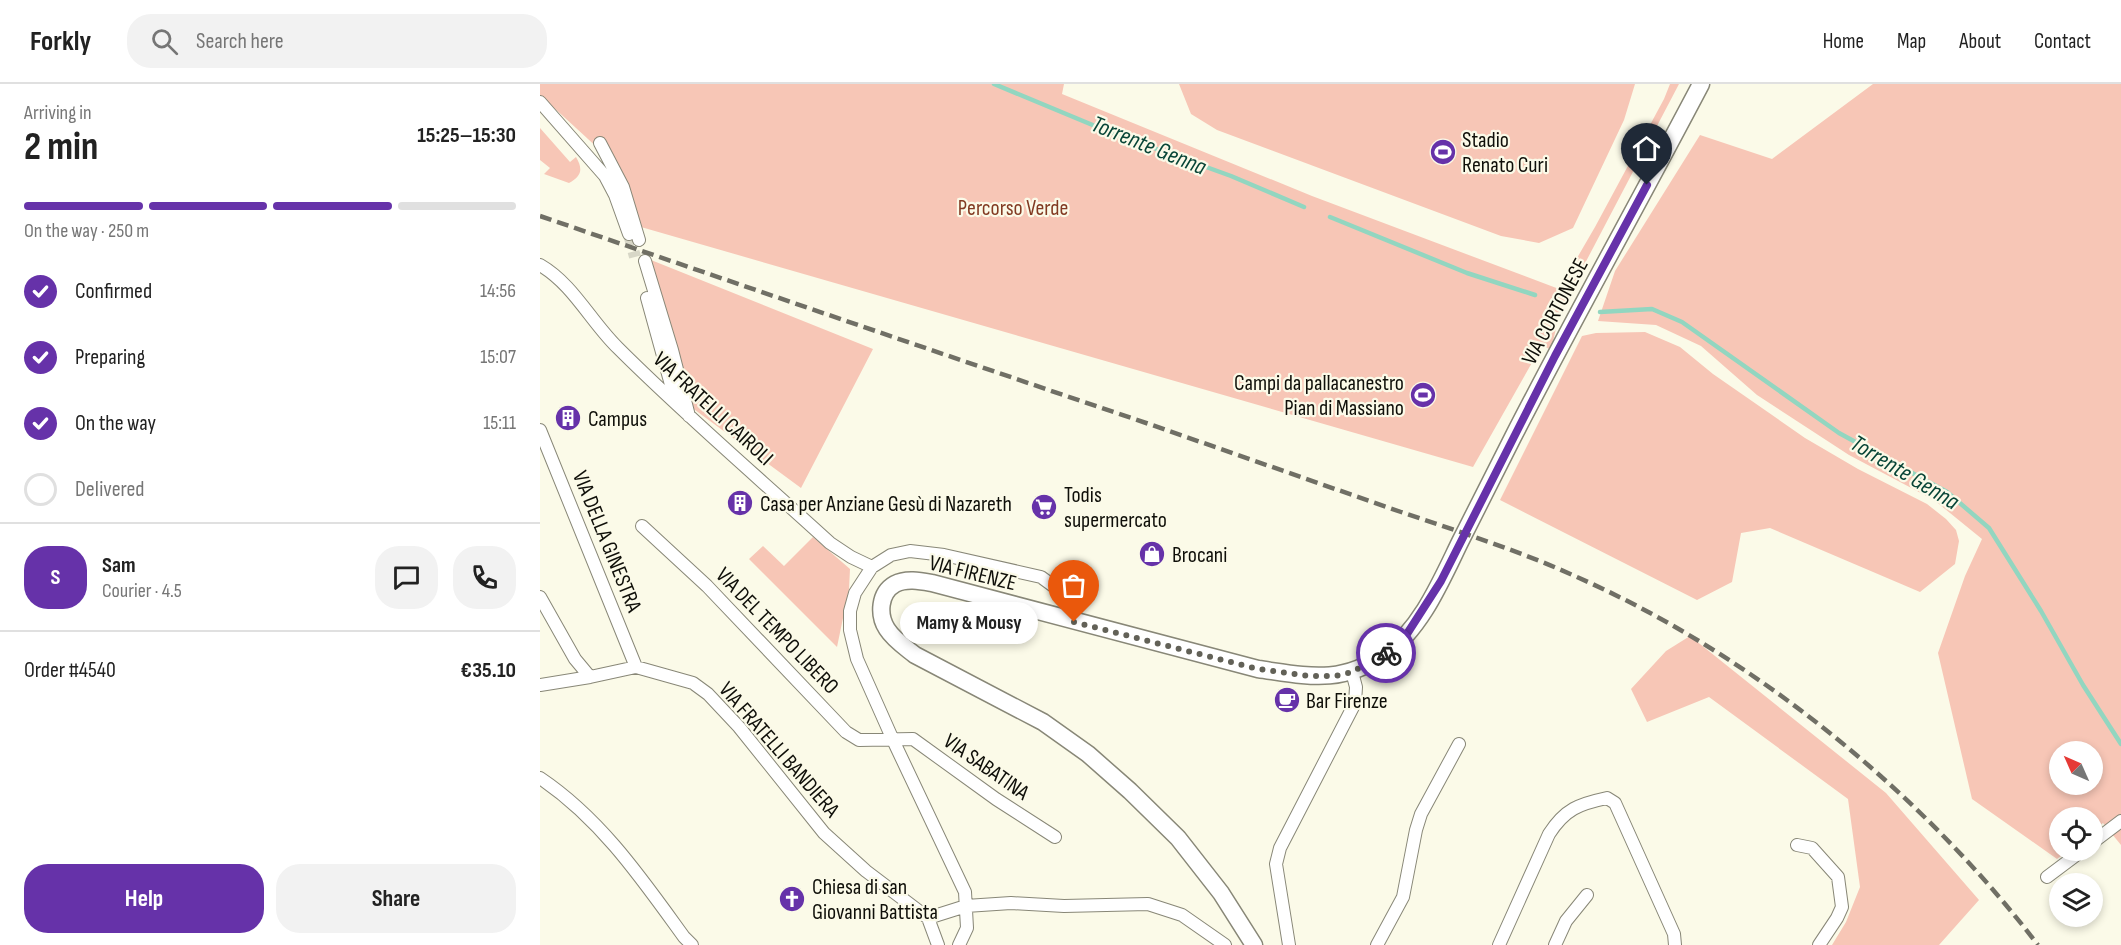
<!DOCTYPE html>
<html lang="en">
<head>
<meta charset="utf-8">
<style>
  body { margin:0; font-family:"Sofia Sans Condensed",sans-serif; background:#f2f2f2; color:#222; height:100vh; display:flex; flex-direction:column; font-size:22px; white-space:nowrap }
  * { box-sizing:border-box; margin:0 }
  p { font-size:20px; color:#767676 }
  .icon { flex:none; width:33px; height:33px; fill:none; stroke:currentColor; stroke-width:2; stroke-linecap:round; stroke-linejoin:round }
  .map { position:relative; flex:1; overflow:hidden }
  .drawer { display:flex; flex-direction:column; background:#fff; width:540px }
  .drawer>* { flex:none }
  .needle { width:39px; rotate:315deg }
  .controls { position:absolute; left:1509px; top:657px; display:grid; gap:12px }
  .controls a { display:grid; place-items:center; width:54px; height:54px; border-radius:50%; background:#fff; box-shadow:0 3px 9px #0003; font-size:30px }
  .pin { position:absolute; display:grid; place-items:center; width:51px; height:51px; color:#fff; margin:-62px -26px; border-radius:50% 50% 50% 0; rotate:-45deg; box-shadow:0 0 6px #0007 }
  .pin .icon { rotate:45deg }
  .courier { position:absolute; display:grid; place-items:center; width:60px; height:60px; margin:-30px; border:4px solid #6632a9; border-radius:50%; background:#fff; color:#222; box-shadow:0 2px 8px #0007 }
  .bubble { position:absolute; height:42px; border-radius:21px; background:#fff; box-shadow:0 3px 9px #0003; font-size:20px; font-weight:700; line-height:42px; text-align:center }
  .head em { font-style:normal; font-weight:700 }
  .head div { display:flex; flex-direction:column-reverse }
  .head { display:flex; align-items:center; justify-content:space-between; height:102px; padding:0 24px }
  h1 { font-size:39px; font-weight:700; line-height:45px }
  .bar { display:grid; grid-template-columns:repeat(4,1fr); gap:9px 6px; align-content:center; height:72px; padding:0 24px }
  .bar i { height:8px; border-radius:4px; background:#e0e0e0 }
  .bar .on { background:#6632a9 }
  .bar p { grid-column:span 4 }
  .line { display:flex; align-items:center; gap:15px; padding:0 24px; border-top:2px solid #e0e0e0 }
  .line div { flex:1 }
  .round { display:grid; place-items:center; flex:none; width:63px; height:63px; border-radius:24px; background:#f2f2f2 }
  ol { padding:0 24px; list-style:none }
  li { display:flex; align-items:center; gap:18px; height:66px }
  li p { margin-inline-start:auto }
  li .icon { padding:6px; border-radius:50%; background:#6632a9; color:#fff; stroke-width:4 }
  li:last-child { color:#767676 }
  li i { width:33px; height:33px; border:3px solid #e0e0e0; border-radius:50% }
  .button { display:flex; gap:12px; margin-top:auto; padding:12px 24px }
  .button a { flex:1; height:69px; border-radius:24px; background:#6632a9; color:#fff; font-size:24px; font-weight:700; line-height:69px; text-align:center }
  .button a+a { background:#f2f2f2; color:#222 }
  header { display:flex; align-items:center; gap:36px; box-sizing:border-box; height:84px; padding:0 30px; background:#fff; border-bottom:2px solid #e0e0e0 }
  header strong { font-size:28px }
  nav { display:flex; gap:33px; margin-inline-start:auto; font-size:21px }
  .search { width:420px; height:54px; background:#f2f2f2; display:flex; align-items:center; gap:15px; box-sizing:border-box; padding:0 21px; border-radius:24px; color:#767676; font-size:22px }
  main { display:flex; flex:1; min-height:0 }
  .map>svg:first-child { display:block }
  .green { fill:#f7c6b6; fill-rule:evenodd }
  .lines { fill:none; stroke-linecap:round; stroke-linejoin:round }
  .stream { stroke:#92d6c0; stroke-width:4.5 }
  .street-tunnel { stroke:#d8d7c7; stroke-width:12; stroke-dasharray:12 6; stroke-linecap:butt }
  .street-casing { stroke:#888777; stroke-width:14 }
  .secondary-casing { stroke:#888777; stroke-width:19 }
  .street { stroke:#fff; stroke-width:12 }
  .secondary { stroke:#fff; stroke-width:16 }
  .rail { stroke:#706f65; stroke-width:4.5; stroke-dasharray:12 6; stroke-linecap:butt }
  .done { stroke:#626157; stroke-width:6; stroke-dasharray:0 10.8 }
  .route { stroke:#6632a9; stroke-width:8 }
  .labels { text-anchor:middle; stroke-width:4.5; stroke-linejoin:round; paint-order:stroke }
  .poi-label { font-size:22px; fill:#0f0f09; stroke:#fbfae8; text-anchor:start }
  .park-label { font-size:22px; fill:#823a22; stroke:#fbfae8 }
  .street-label { font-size:22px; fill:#0f0f09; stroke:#fbfae8 }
  .water-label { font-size:24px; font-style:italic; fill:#084537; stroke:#fbfae8 }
</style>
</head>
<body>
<header>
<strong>Forkly</strong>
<div class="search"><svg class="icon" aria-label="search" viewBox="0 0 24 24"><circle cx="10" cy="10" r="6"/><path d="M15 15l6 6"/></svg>Search here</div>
<nav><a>Home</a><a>Map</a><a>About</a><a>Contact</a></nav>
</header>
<main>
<section class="drawer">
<div class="head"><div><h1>2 min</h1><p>Arriving in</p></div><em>15:25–15:30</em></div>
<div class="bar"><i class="on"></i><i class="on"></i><i class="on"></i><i></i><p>On the way · 250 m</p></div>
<ol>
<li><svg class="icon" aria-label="check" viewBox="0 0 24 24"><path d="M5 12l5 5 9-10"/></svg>Confirmed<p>14:56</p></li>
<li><svg class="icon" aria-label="check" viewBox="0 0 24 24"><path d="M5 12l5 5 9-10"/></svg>Preparing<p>15:07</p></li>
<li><svg class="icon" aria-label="check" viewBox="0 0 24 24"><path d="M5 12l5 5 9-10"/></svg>On the way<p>15:11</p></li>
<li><i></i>Delivered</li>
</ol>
<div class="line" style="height:108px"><b class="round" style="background:#6632a9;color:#fff">S</b><div><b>Sam</b><p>Courier · 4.5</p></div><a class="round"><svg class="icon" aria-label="chat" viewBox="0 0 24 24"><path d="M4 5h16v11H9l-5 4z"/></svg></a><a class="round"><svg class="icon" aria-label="phone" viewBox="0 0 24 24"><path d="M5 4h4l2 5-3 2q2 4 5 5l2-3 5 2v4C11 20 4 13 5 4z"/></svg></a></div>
<div class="line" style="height:78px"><div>Order #4540</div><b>€35.10</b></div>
<div class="button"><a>Help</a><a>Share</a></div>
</section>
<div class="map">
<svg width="1581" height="861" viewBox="0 0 1581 861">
  <rect width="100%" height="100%" fill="#fbfae8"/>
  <path class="green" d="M 0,0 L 524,0 L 522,10 L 772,112 L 1019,205 L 1055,143 L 1124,15 L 1130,0 L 1139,0 L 1020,227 L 1011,266 L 1002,261 L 933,383 L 101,143 L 72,77 L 0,11 Z
    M 639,0 L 1095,0 L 1084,36 L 1033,144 L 999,159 L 961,152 L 677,46 L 651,30 Z
    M 1333,0 L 1581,0 L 1581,761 L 1563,739 L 1553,747 L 1552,734 L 1520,734 L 1520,766 L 1528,767 L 1517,775 L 1432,715 L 1398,569 L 1425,492 L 1442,455 L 1394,416 L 1309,371 L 1217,311 L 1161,262 L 1116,241 L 1058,237 L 1075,187 L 1160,51 L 1232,75 ZM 1520,668 L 1552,668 L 1552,700 L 1520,700 Z
    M 0,44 L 30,78 L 36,73 C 43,85 42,92 29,99 L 4,90 L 10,84 L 0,76 Z
    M 101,172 L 333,265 L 261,404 L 151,323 Z
    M 1105,248 L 1140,263 L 1173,290 L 1265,354 L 1318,385 L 1387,420 L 1406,435 L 1416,446 L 1419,457 L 1415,480 L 1380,508 L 1230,444 L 1201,449 L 1192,498 L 1157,516 L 960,416 L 1042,252 L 1056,249 Z
    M 273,453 L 310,485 L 309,505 L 297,563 L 209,475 L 223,462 L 244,482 Z
    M 1150,552 L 1346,709 L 1439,816 L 1399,861 L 1292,861 L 1306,838 L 1320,803 L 1308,715 L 1169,613 L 1107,638 L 1091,605 L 1126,567 Z"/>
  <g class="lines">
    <path class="stream" d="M 454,0 L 567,47 L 691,92 L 764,123
      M 790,133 L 927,189 L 995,211
      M 1060,228 L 1112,225 L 1142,238 L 1299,349 L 1407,408 L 1449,444 L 1501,527 L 1543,601 L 1581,660"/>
    <path class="street-tunnel" d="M 89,150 L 95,173"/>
    <g class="street-casing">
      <path id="street" d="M 0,18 L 65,92 L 75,111 L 89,150
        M 60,59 L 83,103 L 99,156
        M 105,177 L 132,266 L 149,332
        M 0,181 C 33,200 51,238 78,264 C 146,332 219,394 290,459 L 311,473 L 332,483
        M 107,214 L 136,319
        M 0,346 L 96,583
        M 102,442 L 167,502 L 306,648 L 319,656 L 373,655 L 456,715 L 515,753
        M 0,513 L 35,575 L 50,593
        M 0,601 L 50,593 L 96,583 L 153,599 L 168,610 L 199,643 L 284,749 L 326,787 L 388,834 L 398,861
        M 0,694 C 61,735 102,795 144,853 L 152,861
        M 1552,759 L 1581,737
        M 1257,761 L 1272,764 L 1298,793 L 1302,823 L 1297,834 L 1279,861
        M 1507,793 L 1543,766
        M 388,834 L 426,822 L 471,819 L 524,822 L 608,820 L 642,831 L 685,861
        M 419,861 L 427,844 L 425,808 L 353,656 L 317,575 L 310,546 L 310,527 L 315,509 L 332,483 L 351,471 L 370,467 L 404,471 L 501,493 L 523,509 L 534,538
        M 749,861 L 736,780 L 740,764 L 815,619 L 816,603 L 812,588
        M 837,861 L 863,813 L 876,746 L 881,730 L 919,660
        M 959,861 L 1009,750 C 1025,725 1039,720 1067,714 L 1075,719 L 1134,850 L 1135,861
        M 1015,861 L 1026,837 L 1047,811"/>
    </g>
    <g class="secondary-casing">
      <path id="secondary" d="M 714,861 L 681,809 L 638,754 L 590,707 L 548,670 L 503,638 L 375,571 C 365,563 354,556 347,545 C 338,531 339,509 355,500 C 366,494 381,497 392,499 L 718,585 C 768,592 801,601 845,570 C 881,545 901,497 920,458 C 938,423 955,388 973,353 C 1034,234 1099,118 1161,0"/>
    </g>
    <use href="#street" class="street"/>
    <use href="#secondary" class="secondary"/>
    <path class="rail" d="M 0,132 C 204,202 408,272 612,341 C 695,370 778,399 861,428 C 920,448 980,467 1037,493 C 1213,571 1381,708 1498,861"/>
  </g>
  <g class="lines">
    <path class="done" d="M 534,538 L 718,585 L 769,592 L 795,592 L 812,588 L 846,569"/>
    <path class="route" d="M 846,569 L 865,553 L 901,497 L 1015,272 L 1107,101"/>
  </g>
  <defs>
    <g id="stadium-disc" transform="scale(1.35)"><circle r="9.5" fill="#6632a9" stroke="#fbfae8"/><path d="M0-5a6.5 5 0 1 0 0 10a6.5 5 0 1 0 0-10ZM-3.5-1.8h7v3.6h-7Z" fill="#fff"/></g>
    <g id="building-disc" transform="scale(1.35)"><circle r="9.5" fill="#6632a9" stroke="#fbfae8"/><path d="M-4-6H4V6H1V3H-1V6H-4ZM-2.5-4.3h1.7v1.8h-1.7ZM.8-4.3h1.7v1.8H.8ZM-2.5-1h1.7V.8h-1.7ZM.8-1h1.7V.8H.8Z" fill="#fff"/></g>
    <g id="supermarket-disc" transform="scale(1.35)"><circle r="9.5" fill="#6632a9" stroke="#fbfae8"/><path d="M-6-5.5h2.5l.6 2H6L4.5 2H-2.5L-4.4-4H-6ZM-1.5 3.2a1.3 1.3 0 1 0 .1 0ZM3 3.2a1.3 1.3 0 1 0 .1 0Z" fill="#fff"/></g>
    <g id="shop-disc" transform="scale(1.35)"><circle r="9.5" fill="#6632a9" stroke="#fbfae8"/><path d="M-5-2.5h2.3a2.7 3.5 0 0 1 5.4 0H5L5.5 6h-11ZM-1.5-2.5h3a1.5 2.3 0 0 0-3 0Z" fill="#fff"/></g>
    <g id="cafe-disc" transform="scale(1.35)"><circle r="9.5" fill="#6632a9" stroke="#fbfae8"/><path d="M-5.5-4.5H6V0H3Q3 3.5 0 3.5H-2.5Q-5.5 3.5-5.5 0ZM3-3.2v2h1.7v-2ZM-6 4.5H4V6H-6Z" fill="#fff"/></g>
    <g id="church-disc" transform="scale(1.35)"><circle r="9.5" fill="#6632a9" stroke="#fbfae8"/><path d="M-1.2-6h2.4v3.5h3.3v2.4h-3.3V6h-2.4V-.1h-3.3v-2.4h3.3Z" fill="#fff"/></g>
  </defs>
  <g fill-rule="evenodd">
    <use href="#stadium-disc" x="903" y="68"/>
    <use href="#stadium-disc" x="883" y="311"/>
    <use href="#building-disc" x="28" y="334"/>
    <use href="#building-disc" x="200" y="419"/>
    <use href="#supermarket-disc" x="504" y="423"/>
    <use href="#shop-disc" x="612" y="470"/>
    <use href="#cafe-disc" x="747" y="616"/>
    <use href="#church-disc" x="252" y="815"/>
  </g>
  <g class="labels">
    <g class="poi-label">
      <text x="922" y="63">Stadio<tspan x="922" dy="25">Renato Curi</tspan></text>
      <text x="864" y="306" text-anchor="end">Campi da pallacanestro<tspan x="864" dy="25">Pian di Massiano</tspan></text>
      <text x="48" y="342">Campus</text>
      <text x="524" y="418">Todis<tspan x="524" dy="25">supermercato</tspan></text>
      <text x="220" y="427">Casa per Anziane Gesù di Nazareth</text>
      <text x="632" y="478">Brocani</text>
      <text x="766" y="624">Bar Firenze</text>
      <text x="272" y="810">Chiesa di san<tspan x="272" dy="25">Giovanni Battista</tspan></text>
    </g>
    <g class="park-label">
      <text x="473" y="131">Percorso Verde</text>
    </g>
    <g class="street-label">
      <text transform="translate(1014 227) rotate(-62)" y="8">VIA CORTONESE</text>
      <text transform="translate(174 324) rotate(43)" y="8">VIA FRATELLI CAIROLI</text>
      <text transform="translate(68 457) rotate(68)" y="8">VIA DELLA GINESTRA</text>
      <text transform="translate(433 488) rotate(14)" y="8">VIA FIRENZE</text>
      <text transform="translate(238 546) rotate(46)" y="8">VIA DEL TEMPO LIBERO</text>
      <text transform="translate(240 665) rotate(49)" y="8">VIA FRATELLI BANDIERA</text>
      <text transform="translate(447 682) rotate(35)" y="8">VIA SABATINA</text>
    </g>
    <g class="water-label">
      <text transform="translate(609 61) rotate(22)" y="8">Torrente Genna</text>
      <text transform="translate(1365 388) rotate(31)" y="8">Torrente Genna</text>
    </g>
  </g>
</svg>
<div class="controls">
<a><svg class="needle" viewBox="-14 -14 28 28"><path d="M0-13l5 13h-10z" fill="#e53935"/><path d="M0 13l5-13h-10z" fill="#767676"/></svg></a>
<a><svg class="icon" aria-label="locate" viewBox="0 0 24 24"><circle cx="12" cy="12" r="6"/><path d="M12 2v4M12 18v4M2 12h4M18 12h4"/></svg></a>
<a><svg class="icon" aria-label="layers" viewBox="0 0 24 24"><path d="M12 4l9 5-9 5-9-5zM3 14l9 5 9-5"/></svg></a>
</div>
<div class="pin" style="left:534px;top:538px;background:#ea580c"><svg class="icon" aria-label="bag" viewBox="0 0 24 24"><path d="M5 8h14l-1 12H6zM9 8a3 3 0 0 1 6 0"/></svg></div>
<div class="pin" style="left:1107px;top:101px;background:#1f2937"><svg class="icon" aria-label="home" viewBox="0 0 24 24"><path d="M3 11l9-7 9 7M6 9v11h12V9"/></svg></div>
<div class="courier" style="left:846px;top:569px"><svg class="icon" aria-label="bike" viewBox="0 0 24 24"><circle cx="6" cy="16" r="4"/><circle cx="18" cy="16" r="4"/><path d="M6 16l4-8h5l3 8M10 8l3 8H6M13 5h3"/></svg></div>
<div class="bubble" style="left:360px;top:518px;width:138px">Mamy &amp; Mousy</div>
</div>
</main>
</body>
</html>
